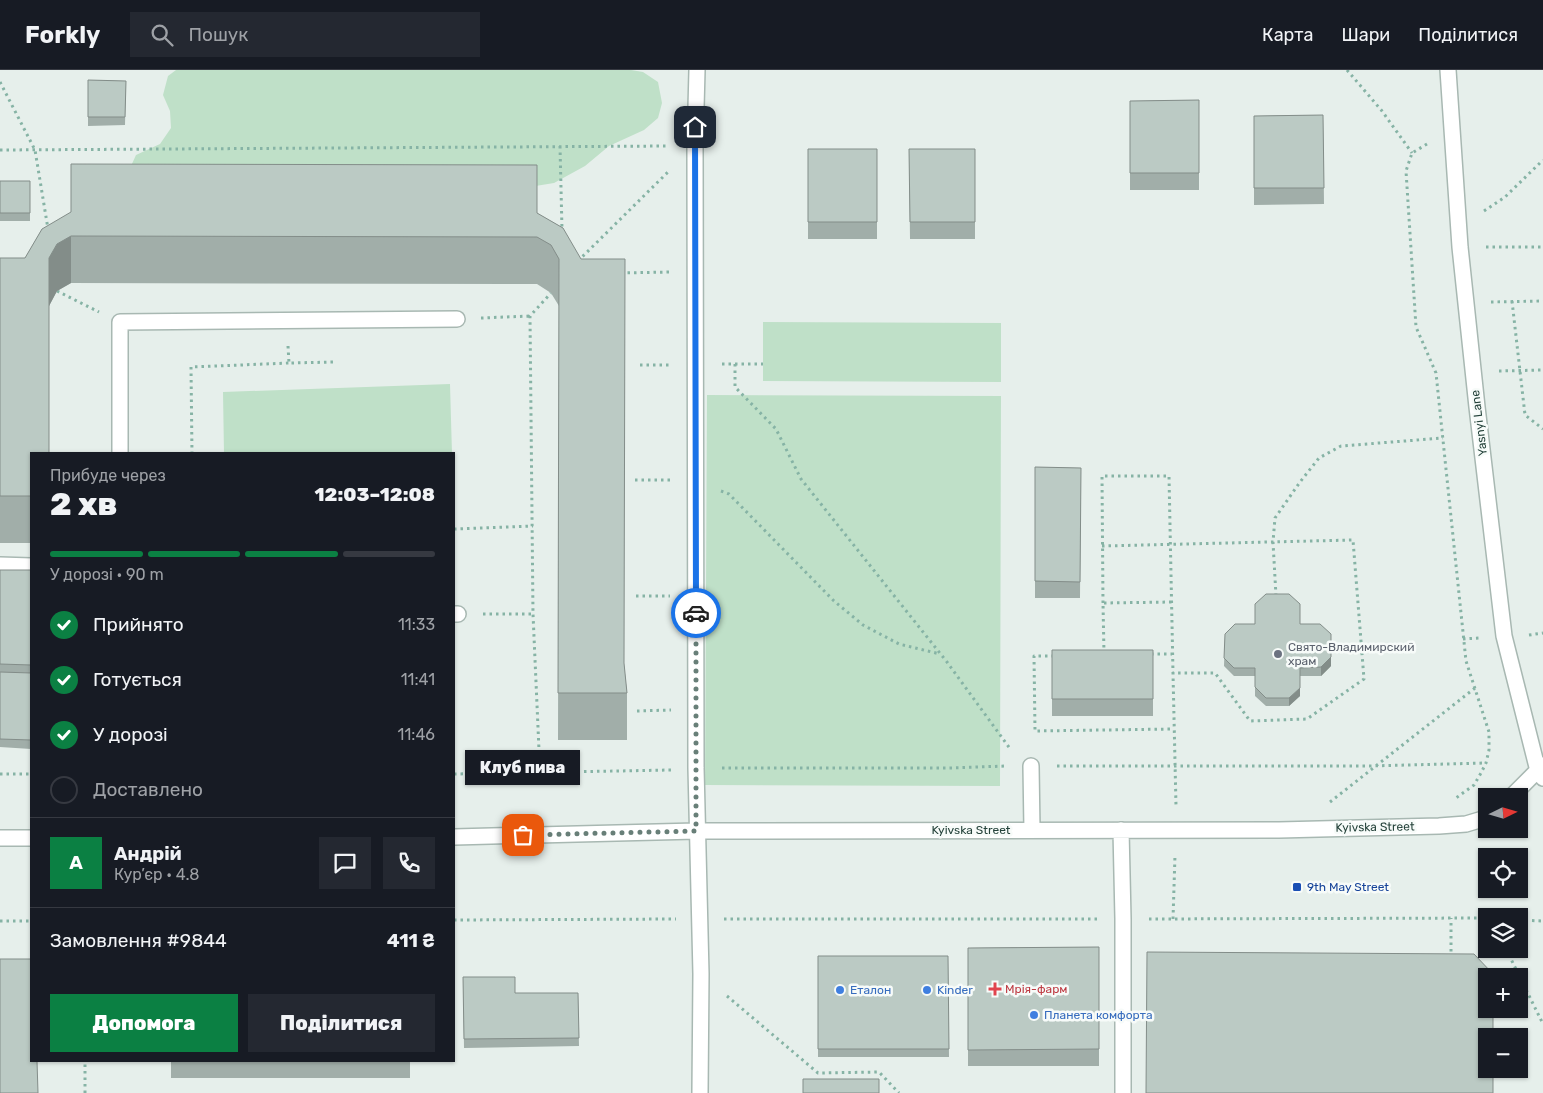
<!DOCTYPE html>
<html lang="uk">
<head>
<meta charset="utf-8">
<style>
  body { margin:0; font-family:Rubik,sans-serif; background:#242831; color:#f1f3f6; height:100vh; display:flex; flex-direction:column; font-size:19px; white-space:nowrap }
  * { box-sizing:border-box; margin:0 }
  p { font-size:16px; color:#9ea1a6 }
  .icon { flex:none; width:28px; height:28px; fill:none; stroke:currentColor; stroke-width:2; stroke-linecap:round; stroke-linejoin:round }
  .map { position:relative; flex:1; overflow:hidden }
  .drawer { position:absolute; left:30px; top:382px; width:425px; height:610px; display:flex; flex-direction:column; background:#171b24; border-radius:0px; box-shadow:0 1px 4px #0004 }
  .drawer>* { flex:none }
  .needle { width:32px; rotate:85deg }
  .buttons { position:absolute; left:1478px; top:718px; display:grid; gap:10px }
  .buttons a { display:grid; place-items:center; width:50px; height:50px; border-radius:0px; background:#171b24; box-shadow:0 1px 4px #0004; font-size:25px }
  .pin { position:absolute; display:grid; place-items:center; width:42px; height:42px; color:#fff; margin:-21px; border-radius:10px; box-shadow:0 2px 8px #0006 }
  .courier { position:absolute; display:grid; place-items:center; width:50px; height:50px; margin:-25px; border:4px solid #1a73e8; border-radius:50%; background:#fff; color:#222; box-shadow:0 1px 6px #0007 }
  .bubble { position:absolute; height:35px; border-radius:0px; background:#171b24; box-shadow:0 1px 4px #0004; font-size:16px; font-weight:800; line-height:35px; text-align:center }
  .summary em { font-style:normal; font-weight:800 }
  .summary div { display:flex; flex-direction:column-reverse }
  .summary { display:flex; align-items:center; justify-content:space-between; height:85px; padding:0 20px }
  h1 { font-size:32px; font-weight:800; line-height:38px }
  .bar { display:grid; grid-template-columns:repeat(4,1fr); gap:8px 5px; align-content:center; height:60px; padding:0 20px }
  .bar i { height:6px; border-radius:4px; background:#363941 }
  .bar .active { background:#0b8043 }
  .bar p { grid-column:span 4 }
  .line { display:flex; align-items:center; gap:12px; padding:0 20px; border-top:1px solid #363941 }
  .line div { flex:1 }
  .round { display:grid; place-items:center; flex:none; width:52px; height:52px; border-radius:0px; background:#242831 }
  ol { padding:0 20px; list-style:none }
  li { display:flex; align-items:center; gap:15px; height:55px }
  li p { margin-inline-start:auto }
  li .icon { padding:5px; border-radius:50%; background:#0b8043; color:#fff; stroke-width:4 }
  li:last-child { color:#9ea1a6 }
  li i { width:28px; height:28px; border:2px solid #363941; border-radius:50% }
  .button { display:flex; gap:10px; margin-top:auto; padding:10px 20px }
  .button a { flex:1; height:58px; border-radius:0px; background:#0b8043; color:#fff; font-size:20px; font-weight:800; line-height:58px; text-align:center }
  .button a+a { background:#242831; color:#f1f3f6 }
  header { display:flex; align-items:center; gap:30px; box-sizing:border-box; height:70px; padding:0 25px; background:#171b24; border-bottom:1px solid #363941 }
  header strong { font-size:24px }
  nav { display:flex; gap:28px; margin-inline-start:auto; font-size:18px }
  .search { width:350px; height:45px; background:#242831; display:flex; align-items:center; gap:12px; box-sizing:border-box; padding:0 18px; border-radius:0px; color:#9ea1a6; font-size:19px }
  .map>svg:first-child { display:block }
  .green { fill:#bfe0c8 }
  .lines { fill:none; stroke-linecap:round; stroke-linejoin:round }
  .minor-casing { stroke:#a8b8b2; stroke-width:18 }
  .path { stroke:#86b3a5; stroke-width:3; stroke-dasharray:2.5 4; stroke-linecap:butt }
  .minor { stroke:#fff; stroke-width:15 }
  .wall { fill:#a1aea9 }
  .shaded-wall { fill:#838d89 }
  .building { fill:#bbcac4; stroke:#838d89 }
  .done { stroke:#687f78; stroke-width:5; stroke-dasharray:0 9 }
  .route { stroke:#1a73e8; stroke-width:6 }
  .worship-dot { fill:#6b7280; stroke:#f7fbf9; stroke-width:2 }
  .transit-dot { fill:#1a4fb4; stroke:#f7fbf9; stroke-width:2 }
  .health-dot { fill:#e0444e; stroke:#f7fbf9; stroke-width:2 }
  .shop-dot { fill:#3f7fe0; stroke:#f7fbf9; stroke-width:2 }
  .labels { text-anchor:middle; stroke-width:5; stroke-linejoin:round; paint-order:stroke }
  .street-label { font-size:12px; fill:#24423a; stroke:#f7fbf9 }
  .worship-label { font-size:12px; fill:#5b616d; stroke:#f7fbf9; text-anchor:start }
  .transit-label { font-size:12px; fill:#164399; stroke:#f7fbf9; text-anchor:start }
  .health-label { font-size:12px; fill:#be3a42; stroke:#f7fbf9; text-anchor:start }
  .shop-label { font-size:12px; fill:#366cbe; stroke:#f7fbf9; text-anchor:start }
</style>
</head>
<body>
<header>
<strong>Forkly</strong>
<div class="search"><svg class="icon" aria-label="search" viewBox="0 0 24 24"><circle cx="10" cy="10" r="6"/><path d="M15 15l6 6"/></svg>Пошук</div>
<nav><a>Карта</a><a>Шари</a><a>Поділитися</a></nav>
</header>
<div class="map">
<svg width="1543" height="1023" viewBox="0 0 1543 1023">
  <rect width="100%" height="100%" fill="#e6efeb"/>
  <path class="green" d="M 176,0 L 631,0 L 643,2 L 658,12 L 662,33 L 658,48 L 644,60 L 609,76 L 585,96 L 554,113 L 517,119 L 131,96 L 136,85 L 160,74 L 171,58 L 170,41 L 163,25 L 168,6 Z
    M 763,252 L 1001,253 L 1001,312 L 763,311 Z
    M 450,314 L 452,384 L 224,384 L 223,322 Z
    M 707,325 L 1001,326 L 1000,716 L 705,715 Z"/>
  <g class="lines">
    <g class="minor-casing">
      <path id="minor" d="M 697,0 L 695,76 L 696,698 L 701,904 L 700,1023
        M 1448,0 L 1460,177 L 1477,337 L 1504,566 L 1538,701 L 1543,708
        M 120,384 L 120,252 L 457,249
        M 0,495 L 31,496
        M 454,544 L 458,544
        M 1031,696 L 1032,760
        M 1512,726 L 1543,695
        M 1121,760 L 1123,849 L 1123,1023
        M 454,767 L 696,761 L 1279,760 L 1439,756 L 1466,754 L 1486,748
        M 0,768 L 31,768"/>
    </g>
    <path class="path" d="M 1347,0 L 1382,41 L 1412,83
      M 0,12 L 35,80 L 48,159
      M 1427,74 L 1412,83 L 1406,101 L 1416,257 L 1436,303 L 1466,591 L 1489,662 L 1489,680 L 1486,693 L 1481,703 L 1474,715 L 1456,728
      M 560,76 L 562,160
      M 0,80 L 669,76
      M 1484,141 L 1505,127 L 1543,90
      M 1486,177 L 1543,177
      M 578,191 L 669,101
      M 621,203 L 670,202
      M 57,221 L 99,242
      M 1512,231 L 1525,345 L 1543,359
      M 1491,232 L 1543,231
      M 481,248 L 530,246
      M 288,276 L 289,293 L 335,292
      M 722,294 L 763,294
      M 735,294 L 735,317 L 776,359 L 801,409 L 947,592 L 1011,680
      M 640,295 L 670,295
      M 1499,301 L 1543,300
      M 192,384 L 191,297 L 289,293
      M 635,410 L 670,410
      M 721,421 L 729,424 L 834,531 L 863,555 L 899,574 L 940,584
      M 454,459 L 533,456
      M 1102,476 L 1353,470 L 1364,609 L 1307,649 L 1250,651 L 1215,603 L 1173,603 L 1176,736
      M 636,526 L 670,526
      M 1276,526 L 1273,472 L 1275,448 L 1300,412 L 1319,388 L 1341,376 L 1443,368
      M 1103,533 L 1102,406 L 1169,406 L 1173,603
      M 483,544 L 533,544
      M 1529,565 L 1543,563
      M 1463,569 L 1480,568
      M 1104,584 L 1103,533 L 1172,532
      M 1151,584 L 1172,584
      M 1054,586 L 1034,586 L 1035,661 L 1174,659
      M 637,641 L 671,640
      M 1057,696 L 1369,696 L 1486,693
      M 722,698 L 949,698 L 1006,696
      M 540,703 L 533,544 L 530,246 L 551,223
      M 0,704 L 31,704
      M 454,704 L 671,700
      M 1330,732 L 1475,618
      M 724,849 L 1098,849
      M 1149,849 L 1486,848
      M 1173,849 L 1175,785
      M 454,850 L 676,849
      M 1519,850 L 1543,851
      M 0,851 L 31,851
      M 1506,879 L 1543,954
      M 1451,888 L 1451,848
      M 727,926 L 818,1003 L 879,1002 L 899,1023
      M 85,1023 L 85,991"/>
    <use href="#minor" class="minor"/>
  </g>
  <path class="wall" d="M 88,10 L 126,11 L 125,55 L 88,56 Z
    M 1199,30 L 1199,120 L 1130,120 L 1130,31 Z
    M 1323,45 L 1324,134 L 1254,135 L 1254,46 Z
    M 808,79 L 877,79 L 877,169 L 808,169 Z
    M 909,79 L 975,79 L 975,169 L 910,169 Z
    M 0,111 L 30,111 L 30,151 L 0,151 Z
    M 537,143 L 563,158 L 624,594 L 627,623 L 627,670 L 558,670 L 559,236 L 551,223 L 537,214 L 71,213 L 57,221 L 49,236 L 31,384 L 31,473 L 0,473 L 0,188 L 25,188 L 42,159 Z
    M 1035,397 L 1081,398 L 1080,528 L 1035,528 Z
    M 0,500 L 31,500 L 31,679 L 0,677 Z
    M 1300,554 L 1331,596 L 1321,606 L 1300,606 L 1300,626 L 1289,636 L 1266,636 L 1255,626 L 1255,606 L 1234,606 L 1224,596 L 1225,564 Z
    M 1052,580 L 1153,580 L 1153,646 L 1052,646 Z
    M 1099,877 L 1099,996 L 968,996 L 968,878 Z
    M 818,886 L 948,886 L 949,987 L 818,987 Z
    M 463,907 L 515,923 L 578,923 L 579,976 L 464,978 Z
    M 171,991 L 410,991 L 410,1008 L 171,1008 Z"/>
  <path class="shaded-wall" d="M 71,166 L 71,213 L 57,221 L 49,236 L 49,188 L 57,174 Z
    M 1331,587 L 1331,596 L 1321,606 L 1321,597 Z
    M 1300,618 L 1300,626 L 1289,636 L 1289,628 Z"/>
  <path class="building" d="M 88,10 L 126,11 L 125,47 L 88,47 Z
    M 1199,30 L 1199,103 L 1130,103 L 1130,31 Z
    M 1323,45 L 1324,118 L 1254,118 L 1254,46 Z
    M 808,79 L 877,79 L 877,152 L 808,152 Z
    M 909,79 L 975,79 L 975,152 L 910,152 Z
    M 71,94 L 537,95 L 537,143 L 563,158 L 581,189 L 625,189 L 624,593 L 627,623 L 558,623 L 559,189 L 551,175 L 537,167 L 71,166 L 57,174 L 49,188 L 49,384 L 31,384 L 31,426 L 0,426 L 0,188 L 25,188 L 42,159 L 71,142 Z
    M 0,111 L 30,111 L 30,143 L 0,143 Z
    M 1035,397 L 1081,398 L 1080,512 L 1035,511 Z
    M 0,500 L 31,500 L 31,595 L 0,594 Z
    M 1266,524 L 1289,524 L 1300,534 L 1300,554 L 1320,554 L 1331,564 L 1331,587 L 1321,597 L 1300,598 L 1300,618 L 1289,628 L 1266,628 L 1255,617 L 1255,598 L 1234,598 L 1224,588 L 1225,564 L 1235,554 L 1255,554 L 1255,534 Z
    M 1052,580 L 1153,580 L 1153,629 L 1052,629 Z
    M 0,602 L 31,603 L 31,670 L 0,669 Z
    M 1099,877 L 1099,979 L 968,980 L 968,878 Z
    M 1147,882 L 1474,884 L 1493,904 L 1493,906 L 1486,906 L 1486,939 L 1493,939 L 1493,966 L 1486,966 L 1486,999 L 1493,999 L 1493,1023 L 1146,1023 Z
    M 818,886 L 948,886 L 949,979 L 818,979 Z
    M 0,889 L 31,889 L 31,991 L 37,991 L 38,1023 L 0,1023 Z
    M 463,907 L 515,907 L 515,923 L 578,923 L 579,968 L 464,969 Z
    M 803,1009 L 879,1009 L 879,1023 L 803,1023 Z"/>
  <g class="lines">
    <path class="done" d="M 523,765 L 696,761 L 696,543"/>
    <path class="route" d="M 695,57 L 696,543"/>
  </g>
  <circle class="worship-dot" cx="1278" cy="584" r="5"/>
  <rect class="transit-dot" x="1292" y="812" width="10" height="10" rx="2.5"/>
  <path class="health-dot" d="M992.5 911.5h5v5h5v5h-5v5h-5v-5h-5v-5h5z"/>
  <g class="shop-dot">
    <circle cx="840" cy="920" r="5"/>
    <circle cx="927" cy="920" r="5"/>
    <circle cx="1034" cy="945" r="5"/>
  </g>
  <g class="labels">
    <g class="street-label">
      <text transform="translate(1479 353) rotate(-97)" y="4">Yasnyi Lane</text>
      <text transform="translate(1375 757) rotate(-1)" y="4">Kyivska Street</text>
      <text x="971" y="764">Kyivska Street</text>
    </g>
    <g class="worship-label">
      <text x="1288" y="581">Свято-Владимирский<tspan x="1288" dy="14">храм</tspan></text>
    </g>
    <g class="transit-label">
      <text x="1307" y="821">9th May Street</text>
    </g>
    <g class="health-label">
      <text x="1005" y="923">Мрія-фарм</text>
    </g>
    <g class="shop-label">
      <text x="850" y="924">Еталон</text>
      <text x="937" y="924">Kinder</text>
      <text x="1044" y="949">Планета комфорта</text>
    </g>
  </g>
</svg>
<div class="buttons">
<a><svg class="needle" viewBox="-14 -14 28 28"><path d="M0-13l5 13h-10z" fill="#e53935"/><path d="M0 13l5-13h-10z" fill="#9ea1a6"/></svg></a>
<a><svg class="icon" aria-label="locate" viewBox="0 0 24 24"><circle cx="12" cy="12" r="6"/><path d="M12 2v4M12 18v4M2 12h4M18 12h4"/></svg></a>
<a><svg class="icon" aria-label="layers" viewBox="0 0 24 24"><path d="M12 4l9 5-9 5-9-5zM3 14l9 5 9-5"/></svg></a>
<a>+</a>
<a>−</a>
</div>
<div class="pin" style="left:523px;top:765px;background:#ea580c"><svg class="icon" aria-label="bag" viewBox="0 0 24 24"><path d="M5 8h14l-1 12H6zM9 8a3 3 0 0 1 6 0"/></svg></div>
<div class="pin" style="left:695px;top:57px;background:#1f2937"><svg class="icon" aria-label="home" viewBox="0 0 24 24"><path d="M3 11l9-7 9 7M6 9v11h12V9"/></svg></div>
<div class="courier" style="left:696px;top:543px"><svg class="icon" aria-label="car" viewBox="0 0 24 24"><path d="M5 17H2v-5l4-1 3-4h7l3 4 3 1v5h-3M9 17h6M6 11h13"/><circle cx="7" cy="17" r="2"/><circle cx="17" cy="17" r="2"/></svg></div>
<div class="bubble" style="left:465px;top:680px;width:115px">Клуб пива</div>
<section class="drawer">
<div class="summary"><div><h1>2 хв</h1><p>Прибуде через</p></div><em>12:03–12:08</em></div>
<div class="bar"><i class="active"></i><i class="active"></i><i class="active"></i><i></i><p>У дорозі · 90 m</p></div>
<ol>
<li><svg class="icon" aria-label="check" viewBox="0 0 24 24"><path d="M5 12l5 5 9-10"/></svg>Прийнято<p>11:33</p></li>
<li><svg class="icon" aria-label="check" viewBox="0 0 24 24"><path d="M5 12l5 5 9-10"/></svg>Готується<p>11:41</p></li>
<li><svg class="icon" aria-label="check" viewBox="0 0 24 24"><path d="M5 12l5 5 9-10"/></svg>У дорозі<p>11:46</p></li>
<li><i></i>Доставлено</li>
</ol>
<div class="line" style="height:90px"><b class="round" style="background:#0b8043;color:#fff">А</b><div><b>Андрій</b><p>Кур’єр · 4.8</p></div><a class="round"><svg class="icon" aria-label="chat" viewBox="0 0 24 24"><path d="M4 5h16v11H9l-5 4z"/></svg></a><a class="round"><svg class="icon" aria-label="phone" viewBox="0 0 24 24"><path d="M5 4h4l2 5-3 2q2 4 5 5l2-3 5 2v4C11 20 4 13 5 4z"/></svg></a></div>
<div class="line" style="height:65px"><div>Замовлення #9844</div><b>411 ₴</b></div>
<div class="button"><a>Допомога</a><a>Поділитися</a></div>
</section>
</div>
</body>
</html>
